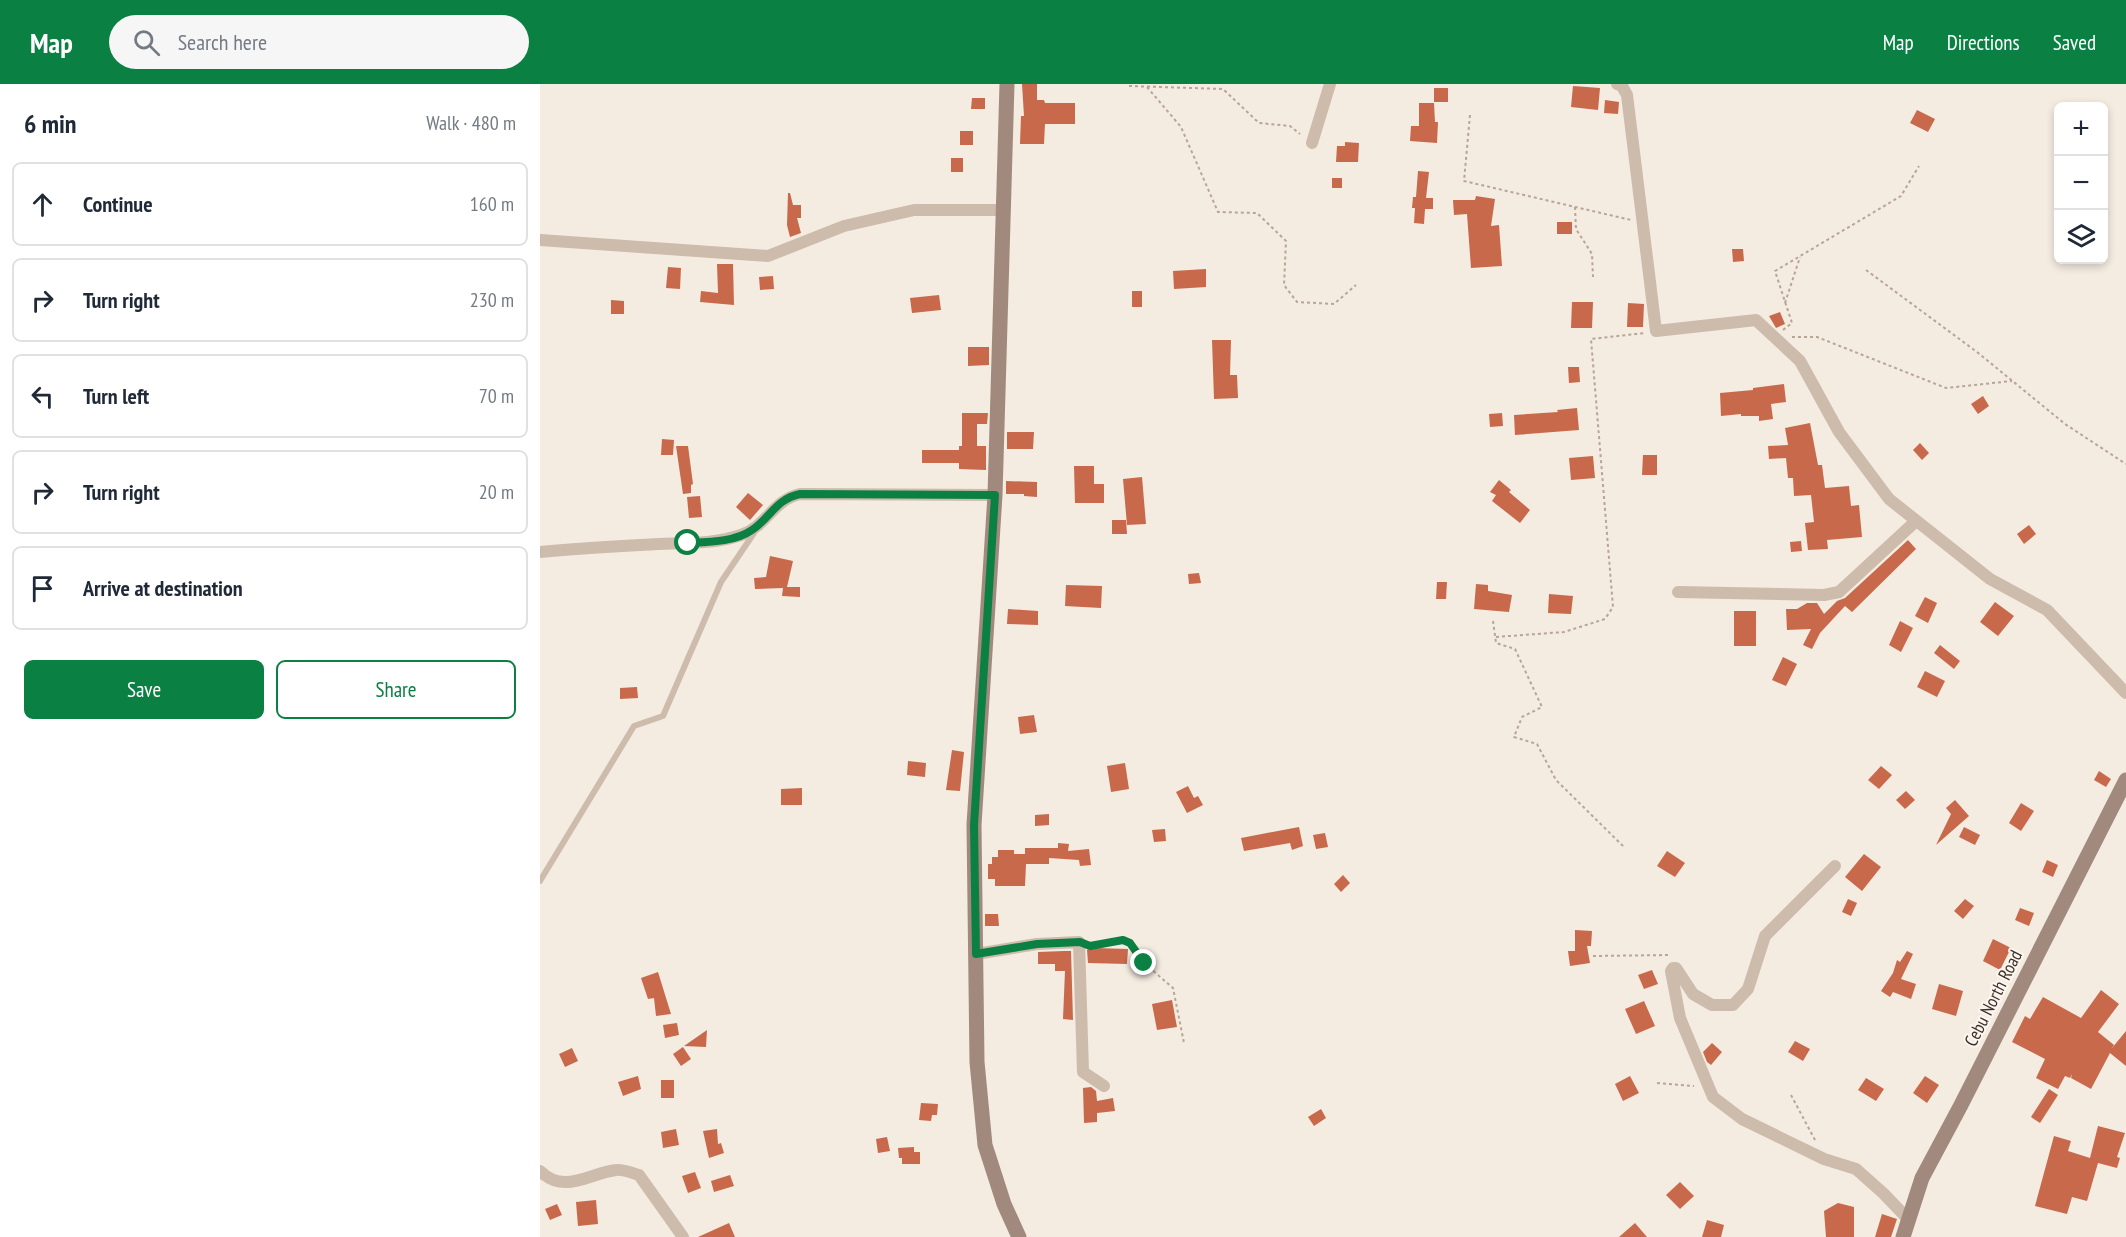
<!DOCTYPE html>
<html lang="en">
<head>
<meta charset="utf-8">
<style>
	body { margin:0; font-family:"PT Sans Narrow",sans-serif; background:#f6f6f7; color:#1f2937 }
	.controls { position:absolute; right:18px; top:18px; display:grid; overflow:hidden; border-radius:9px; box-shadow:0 3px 9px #0003 }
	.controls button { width:54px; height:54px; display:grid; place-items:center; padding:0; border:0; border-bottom:2px solid #e0e1e3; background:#fff; color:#1f2937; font:30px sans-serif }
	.stop { position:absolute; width:18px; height:18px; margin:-14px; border:4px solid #0b8043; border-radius:50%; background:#fff }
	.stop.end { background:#0b8043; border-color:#fff; box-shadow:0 2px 6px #0008 }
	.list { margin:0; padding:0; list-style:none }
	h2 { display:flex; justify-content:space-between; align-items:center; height:78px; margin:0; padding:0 24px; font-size:26px }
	h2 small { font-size:20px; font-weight:400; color:#747a83 }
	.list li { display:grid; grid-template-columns:39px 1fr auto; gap:18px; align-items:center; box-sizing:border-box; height:84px; margin:0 12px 12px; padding:0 12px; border:2px solid #e0e1e3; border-radius:9px }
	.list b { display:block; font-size:22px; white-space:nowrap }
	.list em { font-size:20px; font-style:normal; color:#747a83 }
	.actions { display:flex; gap:12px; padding:18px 24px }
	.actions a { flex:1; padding:14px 0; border:2px solid #0b8043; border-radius:9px; text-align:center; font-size:21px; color:#0b8043 }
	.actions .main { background:#0b8043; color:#fff }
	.icon { flex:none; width:33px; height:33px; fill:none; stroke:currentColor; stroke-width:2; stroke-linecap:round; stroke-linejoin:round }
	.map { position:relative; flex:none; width:1586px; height:1153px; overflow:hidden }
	header { display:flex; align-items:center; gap:36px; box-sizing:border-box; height:84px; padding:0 30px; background:#0b8043; color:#fff }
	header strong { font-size:28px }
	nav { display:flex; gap:33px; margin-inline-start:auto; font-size:21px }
	.search { width:420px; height:54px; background:#f6f6f7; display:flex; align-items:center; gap:15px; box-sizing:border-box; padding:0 21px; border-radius:33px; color:#747a83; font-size:22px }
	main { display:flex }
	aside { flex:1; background:#fff }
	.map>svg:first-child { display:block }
	.building { fill:#c8694b }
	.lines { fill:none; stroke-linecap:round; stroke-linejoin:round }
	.path { stroke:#b9a596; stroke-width:2; stroke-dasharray:3 3; stroke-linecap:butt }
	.lane { stroke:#cdbbac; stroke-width:6 }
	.street { stroke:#cdbbac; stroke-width:12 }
	.secondary { stroke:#a18a7d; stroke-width:15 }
	.route { stroke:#0b8043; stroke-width:8 }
	.labels { text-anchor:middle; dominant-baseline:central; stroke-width:4.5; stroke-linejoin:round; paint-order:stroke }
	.street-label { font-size:18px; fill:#3b302b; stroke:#fbf5ee }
</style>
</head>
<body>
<header>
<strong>Map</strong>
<div class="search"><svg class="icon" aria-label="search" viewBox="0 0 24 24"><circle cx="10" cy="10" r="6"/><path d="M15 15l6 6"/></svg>Search here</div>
<nav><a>Map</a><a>Directions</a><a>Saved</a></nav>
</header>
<main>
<aside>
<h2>6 min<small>Walk · 480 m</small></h2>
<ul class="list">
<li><svg class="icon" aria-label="ahead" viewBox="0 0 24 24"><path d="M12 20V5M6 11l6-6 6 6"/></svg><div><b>Continue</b></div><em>160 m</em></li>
<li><svg class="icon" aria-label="right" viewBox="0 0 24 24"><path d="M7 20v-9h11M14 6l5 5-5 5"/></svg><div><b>Turn right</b></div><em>230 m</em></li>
<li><svg class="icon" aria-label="left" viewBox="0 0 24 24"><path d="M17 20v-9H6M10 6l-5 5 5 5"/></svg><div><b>Turn left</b></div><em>70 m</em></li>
<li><svg class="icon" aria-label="right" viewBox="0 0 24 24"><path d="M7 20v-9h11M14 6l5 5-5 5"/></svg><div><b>Turn right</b></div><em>20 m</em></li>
<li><svg class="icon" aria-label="arrive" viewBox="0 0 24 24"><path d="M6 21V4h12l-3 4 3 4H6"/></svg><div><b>Arrive at destination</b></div></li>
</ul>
<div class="actions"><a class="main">Save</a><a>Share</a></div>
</aside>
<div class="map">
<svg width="1586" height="1153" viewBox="0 0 1586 1153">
	<rect width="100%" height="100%" fill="#f4ebe1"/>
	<g class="building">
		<polygon points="482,0 497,0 497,16 504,16 505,19 535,19 535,40 505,40 504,60 480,60 481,32 484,32"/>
		<polygon points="1033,2 1060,4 1058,26 1031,23"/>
		<rect x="894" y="4" width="14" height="14"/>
		<polygon points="432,14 445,14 445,25 431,25"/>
		<polygon points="1065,16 1079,18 1078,30 1064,29"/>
		<polygon points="879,19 894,19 895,38 898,38 897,59 870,57 871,42 879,42"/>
		<polygon points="1377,26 1395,35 1388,48 1370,39"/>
		<rect x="420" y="47" width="13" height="14"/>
		<polygon points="805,58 819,59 818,78 796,78 797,62 805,62"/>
		<rect x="411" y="74" width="12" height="14"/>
		<polygon points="878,87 889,88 886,114 893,114 893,125 885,125 884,140 874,139 875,124 872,124 873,113 876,113"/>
		<rect x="792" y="94" width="10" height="10"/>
		<polygon points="248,109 250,109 253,121 261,121 261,134 257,134 261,149 250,153 247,141"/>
		<polygon points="936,112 955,115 951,142 959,141 962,182 931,184 927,130 914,131 913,116 935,116"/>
		<rect x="1017" y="138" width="15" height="12"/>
		<polygon points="1192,165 1203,165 1204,177 1193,178"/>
		<polygon points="177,180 193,180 194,221 160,218 161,207 178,209"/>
		<polygon points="128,183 141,184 140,205 126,204"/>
		<polygon points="666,185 666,203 634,205 633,187"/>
		<polygon points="233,192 234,205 220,206 219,193"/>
		<rect x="592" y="207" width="10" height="16"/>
		<polygon points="399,211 401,226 372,229 370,214"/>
		<polygon points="71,216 84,217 84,230 71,230"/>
		<polygon points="1032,218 1053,218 1052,244 1031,244"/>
		<polygon points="1088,219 1104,220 1103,243 1087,243"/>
		<polygon points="1240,228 1245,240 1236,244 1229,232"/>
		<polygon points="672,256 691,256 690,291 697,291 698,314 674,315"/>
		<polygon points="428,263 449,263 449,281 428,282"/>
		<polygon points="1028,283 1039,283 1040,298 1029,299"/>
		<polygon points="1244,300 1246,318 1231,320 1233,335 1219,337 1219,332 1201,332 1201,330 1181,332 1180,309 1213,306 1213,304"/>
		<polygon points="1443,312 1449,322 1438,330 1431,320"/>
		<polygon points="1037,324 1039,346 975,351 974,331 1018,328 1017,326"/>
		<polygon points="422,329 448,329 447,340 437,340 437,362 446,362 446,386 419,385 419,379 382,379 382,366 419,366 419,362 422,362"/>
		<polygon points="962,329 963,342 950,343 949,330"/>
		<polygon points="1270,339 1278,381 1282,381 1285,404 1309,402 1311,422 1319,421 1322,453 1287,456 1288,465 1268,466 1265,439 1274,438 1271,411 1254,412 1253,394 1248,394 1246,374 1229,375 1228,362 1248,361 1245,344"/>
		<polygon points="467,348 494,348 493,365 467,365"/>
		<polygon points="122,355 134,356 133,371 121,371"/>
		<polygon points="1380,359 1389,369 1382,376 1373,366"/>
		<polygon points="136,362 148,362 153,400 151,401 151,409 143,410"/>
		<polygon points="1103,371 1117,371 1117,391 1102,391"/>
		<polygon points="1053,372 1055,394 1031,396 1029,374"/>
		<polygon points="534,382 554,382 554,400 564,400 564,419 535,419"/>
		<polygon points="602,393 606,440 587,441 583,395"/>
		<polygon points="959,396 971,406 969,408 990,426 980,439 952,417 956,411 950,408"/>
		<polygon points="466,397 497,398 497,413 484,412 484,410 466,410"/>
		<polygon points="208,409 223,421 210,436 196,423"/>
		<polygon points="160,412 162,433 149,434 147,413"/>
		<polygon points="572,436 586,436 587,450 572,450"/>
		<polygon points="1489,441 1496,450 1484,460 1477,450"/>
		<polygon points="1368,456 1376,465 1312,528 1305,522 1280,549 1272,565 1263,561 1271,545 1247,546 1246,525 1257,525 1267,519 1277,519 1284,530 1297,517 1305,514"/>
		<polygon points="1261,457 1262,467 1251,468 1250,458"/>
		<polygon points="230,472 253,477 247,503 260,503 260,513 242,512 243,504 215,505 214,494 226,493"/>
		<polygon points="659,489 661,499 649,500 648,490"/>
		<polygon points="897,498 907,498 906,515 896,515"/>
		<polygon points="936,500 948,501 948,507 972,511 969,528 934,525"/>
		<polygon points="526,501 562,502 561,524 525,522"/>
		<polygon points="1009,510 1033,512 1031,530 1008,529"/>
		<polygon points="1385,513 1397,519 1388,539 1375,532"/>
		<polygon points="1455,518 1474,532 1458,552 1440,538"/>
		<polygon points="468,525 498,527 498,541 467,540"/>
		<rect x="1194" y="527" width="22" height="35"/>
		<polygon points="1360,537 1373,544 1361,568 1349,561"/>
		<polygon points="1400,561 1420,577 1414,585 1394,569"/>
		<polygon points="1243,573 1257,580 1246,602 1232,596"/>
		<polygon points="1385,587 1405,597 1397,613 1377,603"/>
		<polygon points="97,603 98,614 80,615 80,604"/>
		<polygon points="494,631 497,648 480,650 478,633"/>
		<polygon points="412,666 424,668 420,707 406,706"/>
		<polygon points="368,677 386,679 385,693 367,691"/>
		<polygon points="585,679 589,705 571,708 567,682"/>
		<polygon points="1341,682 1352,691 1339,705 1328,696"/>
		<polygon points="1559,687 1571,695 1566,703 1554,696"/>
		<polygon points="648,702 654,714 658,712 663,721 647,729 636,708"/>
		<polygon points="262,704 262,721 241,721 241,705"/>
		<polygon points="1366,707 1375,716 1365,725 1356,716"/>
		<polygon points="1415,716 1429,732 1396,761 1411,730 1406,724"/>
		<polygon points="1481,719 1494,727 1481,747 1469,739"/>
		<polygon points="509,730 509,741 495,742 495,731"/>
		<polygon points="759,743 763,762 752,766 750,759 704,767 701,754"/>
		<polygon points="1424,743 1440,751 1435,761 1419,753"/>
		<polygon points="625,745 626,757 614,758 612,746"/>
		<polygon points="785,749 788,763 776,765 773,751"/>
		<polygon points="518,759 529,760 528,767 549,765 551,781 540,782 539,776 509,774 509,780 486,780 485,802 455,802 455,795 448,795 448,780 452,780 452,773 458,773 458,766 474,766 474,770 485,770 485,764 518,764"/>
		<polygon points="1127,767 1145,779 1135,793 1117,782"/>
		<polygon points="1324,770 1341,783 1322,807 1305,793"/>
		<polygon points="1507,776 1518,781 1513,793 1502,788"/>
		<polygon points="803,791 810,799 801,808 794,800"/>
		<polygon points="1308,815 1317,819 1311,832 1302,828"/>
		<polygon points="1425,815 1434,822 1423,835 1414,827"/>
		<polygon points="1480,824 1494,829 1489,842 1475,836"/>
		<polygon points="445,830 458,830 459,842 445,842"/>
		<polygon points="1035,846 1052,847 1051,862 1047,862 1050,879 1030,882 1028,867 1035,867"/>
		<polygon points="1453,855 1471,864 1460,886 1443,877"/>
		<polygon points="555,864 588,865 587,880 548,879 547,866"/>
		<polygon points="524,867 531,867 533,936 523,935 525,887 515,887 515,880 498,880 498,868"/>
		<polygon points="1367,867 1373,870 1361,895 1376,900 1371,915 1353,908 1350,913 1341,907 1353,889 1357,876 1360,878"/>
		<polygon points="1112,886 1118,900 1104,905 1098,891"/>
		<polygon points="118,888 131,930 116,932 114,914 108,915 101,894"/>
		<polygon points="1399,900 1423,907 1416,932 1392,925"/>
		<polygon points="1561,906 1579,920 1558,948 1574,961 1572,964 1586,947 1586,982 1570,969 1551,1005 1531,994 1532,990 1530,994 1525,992 1518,1005 1496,994 1505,975 1472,958 1485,932 1490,935 1503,913 1541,934"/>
		<polygon points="632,916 637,943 617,946 612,920"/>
		<polygon points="1104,917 1115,942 1096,950 1085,925"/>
		<polygon points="137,939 139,951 125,954 123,941"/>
		<polygon points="167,946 166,963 144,962"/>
		<polygon points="1255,957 1270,965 1263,977 1248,968"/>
		<polygon points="1172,959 1182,968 1171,981 1167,978 1163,968"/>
		<polygon points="143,963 151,975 141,982 133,970"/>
		<polygon points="32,964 38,977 25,983 19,970"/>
		<polygon points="98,992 101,1005 83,1012 78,998"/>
		<polygon points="1090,992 1099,1009 1083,1017 1075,1000"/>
		<polygon points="1385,992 1399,1001 1387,1019 1373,1009"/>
		<polygon points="1326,994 1344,1005 1336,1017 1318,1006"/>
		<rect x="121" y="996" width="13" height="18"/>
		<polygon points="551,1003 556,1007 557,1017 573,1014 575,1027 557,1029 557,1038 544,1039 543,1004"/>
		<polygon points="1509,1005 1518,1011 1500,1039 1491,1033"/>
		<polygon points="381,1019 398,1020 397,1031 392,1031 391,1037 379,1036"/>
		<polygon points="781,1025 786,1034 774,1042 768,1033"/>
		<polygon points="1558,1042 1585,1049 1577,1073 1580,1074 1577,1084 1558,1079 1547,1117 1532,1113 1527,1130 1495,1122 1514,1052 1531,1057 1528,1067 1550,1074"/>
		<polygon points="136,1045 139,1061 123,1064 121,1048"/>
		<polygon points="177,1045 178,1060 181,1059 184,1069 169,1074 163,1047"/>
		<polygon points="347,1053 350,1067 338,1069 336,1055"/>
		<polygon points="374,1063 374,1068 380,1068 380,1080 362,1080 362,1074 359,1074 358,1064"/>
		<polygon points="155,1088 161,1104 148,1109 142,1092"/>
		<polygon points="190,1091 194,1102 174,1108 171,1097"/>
		<polygon points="1140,1098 1154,1112 1140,1125 1126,1111"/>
		<polygon points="56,1116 58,1140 38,1142 36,1118"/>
		<polygon points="1298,1119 1314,1123 1314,1153 1286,1153 1284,1127"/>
		<polygon points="17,1120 22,1131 10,1136 5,1125"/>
		<polygon points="1342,1130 1357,1135 1351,1153 1335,1153"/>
		<polygon points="1167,1136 1184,1141 1181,1153 1162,1153"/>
		<polygon points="189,1139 195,1153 158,1153"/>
		<polygon points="1095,1139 1107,1153 1079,1153"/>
	</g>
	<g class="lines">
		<g class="path">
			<polyline points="589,2 683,5 719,39 750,42 760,50"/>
			<polyline points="607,3 641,43 678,128 717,129 746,157 744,201 757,218 794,220 816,201"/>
			<polyline points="930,31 924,97 1091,136"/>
			<polyline points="1035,123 1036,145 1052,170 1053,193"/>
			<polyline points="1326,186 1437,268 1525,340 1586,380"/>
			<polyline points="1245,219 1260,173"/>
			<polyline points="1243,246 1252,239 1235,187 1361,112 1379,82"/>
			<polyline points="1252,253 1277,253 1406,304 1472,297"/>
			<polyline points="953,537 956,559 975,565 1002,623 982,633 974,653 997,660 1016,696 1084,763"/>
			<polyline points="956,553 1024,548 1065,535 1073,523 1051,255 1105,249"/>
			<polyline points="550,862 583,856 590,859 604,879 633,904 644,959"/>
			<polyline points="1053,872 1130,871"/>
			<polyline points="1117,999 1154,1002"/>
			<polyline points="1251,1011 1275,1056"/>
		</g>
		<polyline class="lane" points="0,797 94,642 123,632 181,498 214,449"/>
		<g class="street">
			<polyline points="1077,0 1082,2 1087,11 1116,247 1216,236 1260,277 1299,348 1349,415 1450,495 1507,526 1586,609"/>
			<polyline points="772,59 790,0"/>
			<polyline points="0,156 228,172 304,142 374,126 464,126"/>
			<path d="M0,468C40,464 79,462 119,460C146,459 175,460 201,451C226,443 233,416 260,410L455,411"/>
			<polyline points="1138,508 1284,511 1299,508 1376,437"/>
			<polyline points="1295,782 1225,852 1208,905 1193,921 1172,921 1153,910 1136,884 1133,884 1131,887 1140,934 1173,1013 1202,1035 1284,1075 1316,1085 1343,1109 1369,1136"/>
			<polyline points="436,870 497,860 539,858 543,988 564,1002"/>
			<path d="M0,1087C24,1111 50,1089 76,1086C83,1085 92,1089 99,1091L143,1153"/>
		</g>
		<g class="secondary">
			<polyline points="467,0 455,411 434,741 437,978 445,1061 464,1120 479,1153"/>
			<polyline points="1363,1153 1382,1094 1421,1021 1586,696"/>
		</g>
	</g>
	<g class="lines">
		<path class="route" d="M148,459C168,458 195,458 212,446C230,434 236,415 260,410L455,411L434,741L436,870L497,860L540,858L550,862L583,856L590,859L604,879"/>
	</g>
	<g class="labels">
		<g class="street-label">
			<text transform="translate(1453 914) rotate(-63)">Cebu North Road</text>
		</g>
	</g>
</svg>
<div class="controls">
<button>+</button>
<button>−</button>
<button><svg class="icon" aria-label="layers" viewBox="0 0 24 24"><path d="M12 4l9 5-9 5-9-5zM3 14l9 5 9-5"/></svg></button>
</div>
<div class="stop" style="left:148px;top:459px"></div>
<div class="stop end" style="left:604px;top:879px"></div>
</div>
</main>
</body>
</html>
